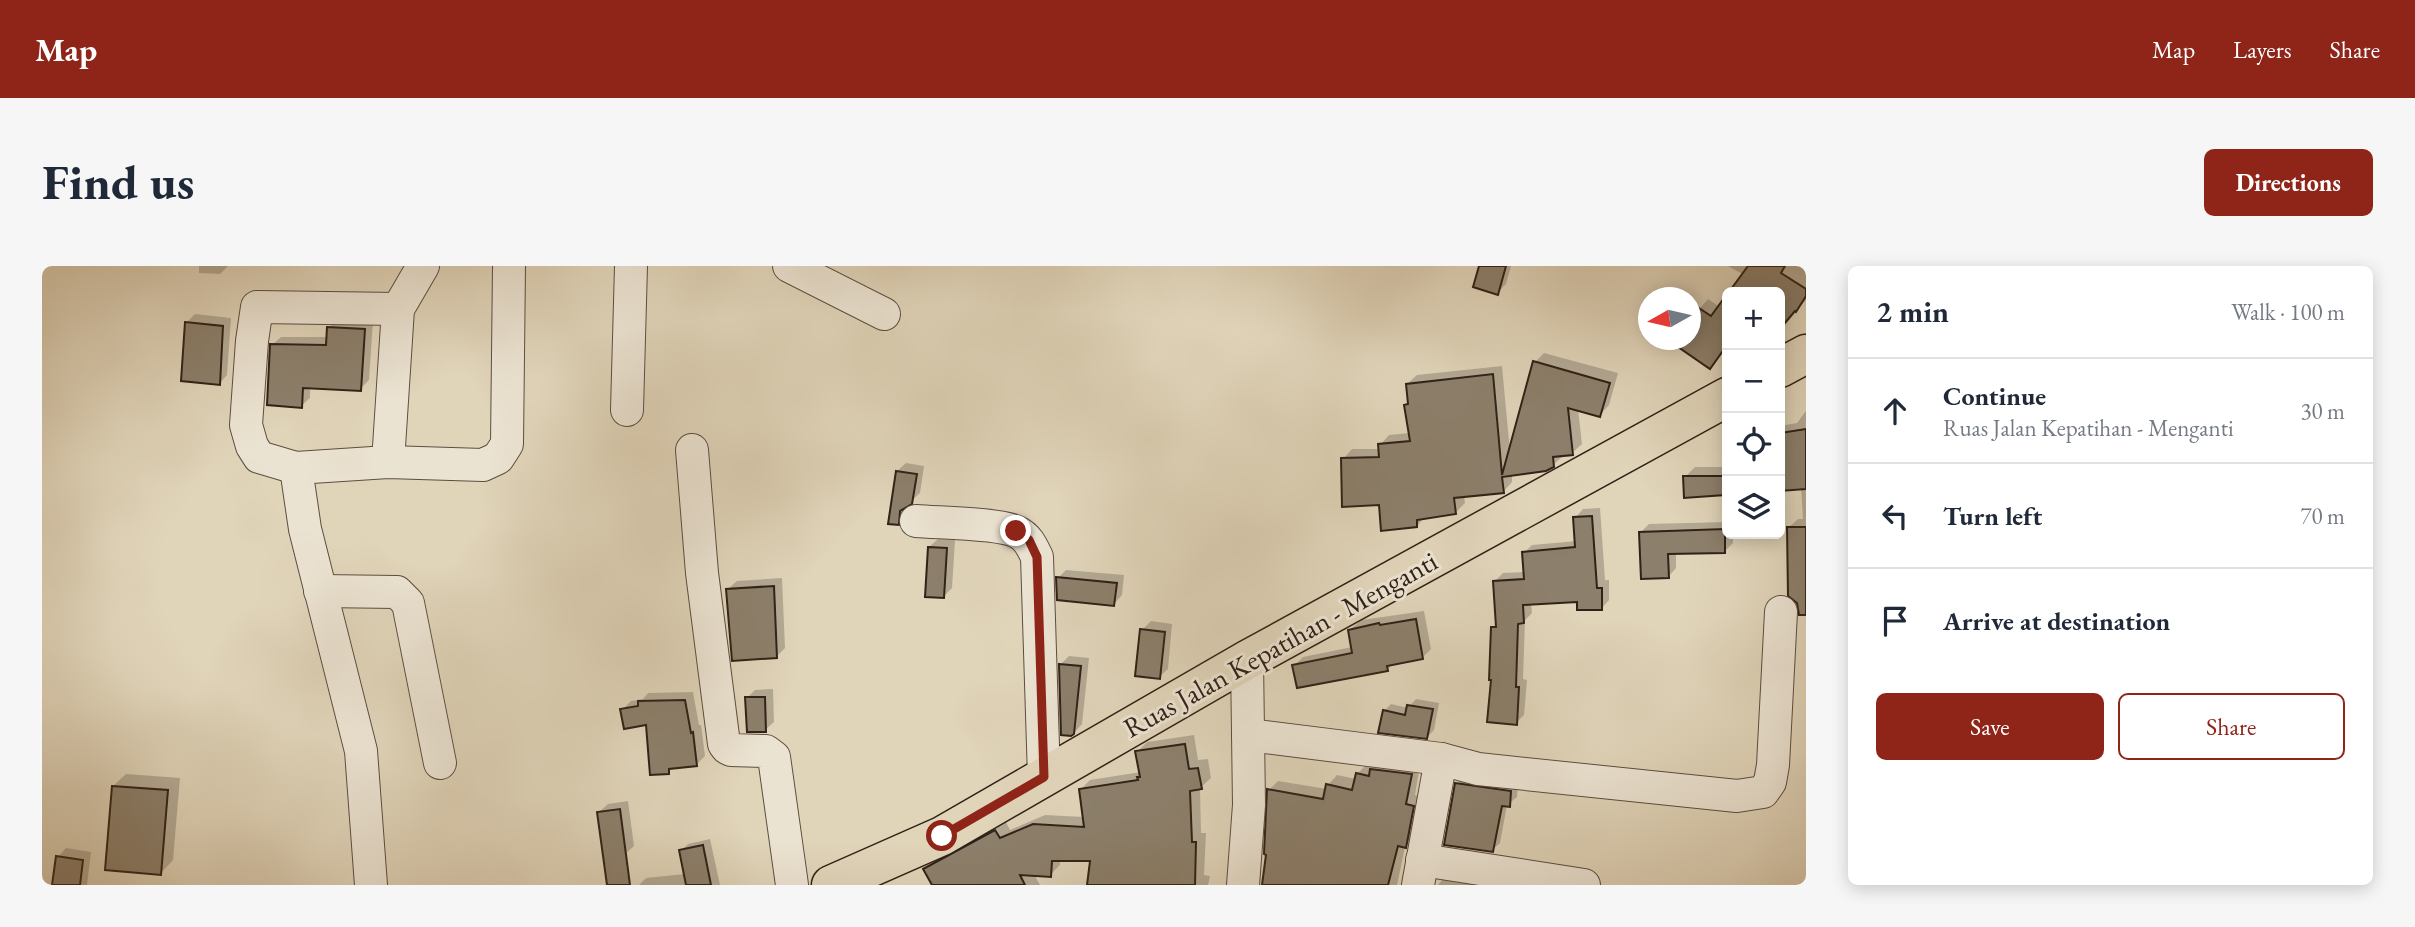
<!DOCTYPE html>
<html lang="en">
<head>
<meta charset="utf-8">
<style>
	body { margin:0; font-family:"EB Garamond",serif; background:#f6f6f7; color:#1f2937 }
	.controls { position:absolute; right:21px; top:21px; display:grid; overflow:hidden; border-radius:10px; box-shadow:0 4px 18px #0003 }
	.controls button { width:63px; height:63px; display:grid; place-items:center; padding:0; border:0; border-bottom:2px solid #e0e1e3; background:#fff; color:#1f2937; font:35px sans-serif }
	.compass { position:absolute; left:1596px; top:21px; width:63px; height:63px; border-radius:50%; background:#fff; box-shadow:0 4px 18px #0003; rotate:262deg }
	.stop { position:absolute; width:21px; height:21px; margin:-16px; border:5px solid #8f2418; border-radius:50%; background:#fff }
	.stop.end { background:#8f2418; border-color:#fff; box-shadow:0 2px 7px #0008 }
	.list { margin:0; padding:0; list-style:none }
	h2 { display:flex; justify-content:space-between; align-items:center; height:91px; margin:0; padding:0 28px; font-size:30px }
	h2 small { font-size:23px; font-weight:400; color:#747a83 }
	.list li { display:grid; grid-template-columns:46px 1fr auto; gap:21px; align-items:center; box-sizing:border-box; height:105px; padding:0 28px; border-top:2px solid #e0e1e3 }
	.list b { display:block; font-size:26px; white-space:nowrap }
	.list p { margin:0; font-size:23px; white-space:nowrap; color:#747a83 }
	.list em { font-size:23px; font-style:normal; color:#747a83 }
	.actions { display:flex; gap:14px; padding:21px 28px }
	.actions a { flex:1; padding:16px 0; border:2px solid #8f2418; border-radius:10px; text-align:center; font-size:24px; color:#8f2418 }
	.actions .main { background:#8f2418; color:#fff }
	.icon { flex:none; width:38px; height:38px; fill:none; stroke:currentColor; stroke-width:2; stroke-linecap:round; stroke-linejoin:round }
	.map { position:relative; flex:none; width:1764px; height:619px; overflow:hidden; border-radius:10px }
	header { display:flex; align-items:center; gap:42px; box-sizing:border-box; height:98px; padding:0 35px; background:#8f2418; color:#fff }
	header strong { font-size:33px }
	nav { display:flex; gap:38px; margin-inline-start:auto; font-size:24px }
	.intro { display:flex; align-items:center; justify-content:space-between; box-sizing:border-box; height:168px; padding:0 42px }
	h1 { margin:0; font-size:49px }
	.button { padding:18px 32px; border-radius:10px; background:#8f2418; color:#fff; font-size:24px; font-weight:700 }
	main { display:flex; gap:42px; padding:0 42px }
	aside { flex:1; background:#fff; border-radius:10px; box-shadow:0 4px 18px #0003 }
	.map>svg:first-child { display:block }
	.shadow { fill:#0003 }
	.building { fill:#8c7f6b; stroke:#302217; stroke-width:2 }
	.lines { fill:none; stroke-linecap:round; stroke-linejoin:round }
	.minor-casing { stroke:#5c4e40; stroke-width:34 }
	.major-casing { stroke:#302217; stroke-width:41 }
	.minor { stroke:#ebe3d2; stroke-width:32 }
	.major { stroke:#e0d4b9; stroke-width:38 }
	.route { stroke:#8f2418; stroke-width:9 }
	.labels { text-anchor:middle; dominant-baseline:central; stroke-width:6; stroke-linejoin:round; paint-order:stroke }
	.street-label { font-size:28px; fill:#302217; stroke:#ebe3d2 }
</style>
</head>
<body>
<header>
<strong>Map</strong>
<nav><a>Map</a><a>Layers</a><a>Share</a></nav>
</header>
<div class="intro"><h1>Find us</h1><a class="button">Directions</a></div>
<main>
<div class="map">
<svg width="1764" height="619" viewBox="0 0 1764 619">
	<rect width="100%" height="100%" fill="#e0d4b9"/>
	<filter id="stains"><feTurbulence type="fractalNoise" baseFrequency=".00286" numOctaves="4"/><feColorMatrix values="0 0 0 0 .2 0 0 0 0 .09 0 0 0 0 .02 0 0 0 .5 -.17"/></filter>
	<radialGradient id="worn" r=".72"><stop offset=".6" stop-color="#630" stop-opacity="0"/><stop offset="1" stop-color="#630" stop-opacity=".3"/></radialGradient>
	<g class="shadow">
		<polygon points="157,0 186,0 178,8 157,7"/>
		<polygon points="1439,0 1469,0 1464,18 1455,27"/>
		<polygon points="1686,0 1764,0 1764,34 1738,62 1738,26 1689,26 1702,9"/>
		<polygon points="1685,31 1685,80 1668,101 1633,76 1634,74 1648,74 1648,54 1666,33 1678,41"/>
		<polygon points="153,48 189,52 185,109 177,118 144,57"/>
		<polygon points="295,53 331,55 327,114 318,123 268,121 268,132 259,140 230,79 239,71 286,71 287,62"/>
		<polygon points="1502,87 1576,107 1567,139 1558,149 1536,143 1540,178 1530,187 1521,190 1511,199 1470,208 1470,216 1461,226 1422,230 1423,237 1413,247 1383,251 1375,260 1339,237 1301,193 1310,183 1338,183 1338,179 1347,169 1368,167 1364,140 1367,137 1365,118 1375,109 1460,100 1468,186 1493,96"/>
		<polygon points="1764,145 1764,315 1746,262 1756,253 1761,253 1759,221 1738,223 1738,160 1755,157"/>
		<polygon points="864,197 882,200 878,227 866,238 865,249 856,258 855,205"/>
		<polygon points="1653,201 1685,201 1685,227 1643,230 1643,211"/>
		<polygon points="1558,242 1563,314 1567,314 1567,334 1559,343 1537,334 1489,337 1490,347 1483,354 1481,413 1485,414 1482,449 1474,457 1451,413 1450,362 1456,357 1453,315 1461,307 1483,306 1482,287 1490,279 1535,275 1533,252 1541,243"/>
		<polygon points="1685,256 1685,268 1691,268 1691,277 1682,286 1634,286 1634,302 1626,311 1599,266 1607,258"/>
		<polygon points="896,273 913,274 910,322 902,330 887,281"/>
		<polygon points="1024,304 1082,309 1080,329 1072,338 1016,312"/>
		<polygon points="740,312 743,382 735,390 686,323 695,315"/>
		<polygon points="1382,345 1389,383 1380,392 1352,397 1345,404 1252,400 1261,391 1310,381 1307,364 1320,354"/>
		<polygon points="1109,355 1130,358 1126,403 1117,411 1100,364"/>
		<polygon points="1027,390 1047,392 1040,458 1032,467 1019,398"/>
		<polygon points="731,423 732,456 723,464 705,432 713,424"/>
		<polygon points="651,426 657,459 659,459 663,490 654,499 631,501 626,506 605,457 580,444 589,435 601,433 606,427"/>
		<polygon points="1374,433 1397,437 1392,464 1385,471 1342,445 1349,438 1366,442"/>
		<polygon points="1152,469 1156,494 1166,493 1169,512 1158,522 1159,567 1164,567 1162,609 1168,610 1166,619 1069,619 1050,593 1018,593 1018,599 1008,609 992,608 998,619 892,619 883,604 893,594 964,556 968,564 1003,549 1042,551 1038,524 1048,514 1099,506 1095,486 1105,476"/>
		<polygon points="1325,498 1378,499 1373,529 1380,531 1373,570 1363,581 1355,619 1221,619 1227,524 1236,515 1285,523 1286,519 1295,509 1314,513 1315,508"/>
		<polygon points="84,508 138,512 131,594 119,607 71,520"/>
		<polygon points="1423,510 1476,518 1475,531 1465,539 1458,577 1450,584 1415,518"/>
		<polygon points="586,535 592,580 583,588 557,546 566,538"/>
		<polygon points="668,573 678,619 597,619 604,612 643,608 639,585 646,578"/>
		<polygon points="24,582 49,586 45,619 12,619 16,591"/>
		<polygon points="1406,607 1451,619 1396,619"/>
	</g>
	<g class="building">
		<polygon points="1437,0 1464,0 1456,29 1431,21"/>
		<polygon points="1706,0 1743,0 1739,7 1764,23 1764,30 1754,46 1753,45 1738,63 1738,26 1687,26"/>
		<polygon points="1685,28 1685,79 1668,103 1626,74 1648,74 1648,36 1669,50"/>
		<polygon points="143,56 181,60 178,119 139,115"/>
		<polygon points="285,61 323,63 319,125 261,122 260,142 225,139 228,78 284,79"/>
		<polygon points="1491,95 1568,117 1558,151 1526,142 1531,189 1511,191 1512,201 1504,205 1460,211 1462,227 1412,232 1414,248 1375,254 1375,261 1339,265 1337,239 1300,241 1299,192 1337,191 1336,178 1368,175 1362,139 1366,138 1364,118 1451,108 1460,209"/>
		<polygon points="1764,163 1764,223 1738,225 1738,167"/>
		<polygon points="854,205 875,208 870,238 858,245 857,259 846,258"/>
		<polygon points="1641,210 1683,210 1683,229 1642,232"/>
		<polygon points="1550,250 1555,322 1560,322 1560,344 1535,344 1535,336 1481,339 1482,357 1476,358 1474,421 1477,421 1475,459 1445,456 1449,414 1447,414 1449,361 1454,361 1451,315 1482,313 1480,286 1533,281 1531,251"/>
		<polygon points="1745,261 1764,261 1764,349 1757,349 1755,337 1746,330"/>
		<polygon points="1683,263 1683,287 1626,288 1627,312 1599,313 1597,266"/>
		<polygon points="886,281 905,282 902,332 883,331"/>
		<polygon points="1014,311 1075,317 1072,340 1015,334"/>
		<polygon points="732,320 735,392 690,395 684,323"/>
		<polygon points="1374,353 1381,393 1345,400 1346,405 1255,422 1250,399 1310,387 1306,364 1337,357 1338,359"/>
		<polygon points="1098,363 1123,366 1118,413 1093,410"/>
		<polygon points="1017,398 1039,400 1032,468 1029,470 1019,469"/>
		<polygon points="703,431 723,431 724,466 705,466"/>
		<polygon points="643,434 649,467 651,466 655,500 627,503 627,508 608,509 604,459 582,463 578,443 596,440 596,435"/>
		<polygon points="1365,439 1391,443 1385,473 1336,467 1341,444 1363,449"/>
		<polygon points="1143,478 1147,503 1156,502 1160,523 1148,525 1150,576 1154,576 1153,619 1045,619 1048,595 1010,595 1009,611 978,609 983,619 890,619 881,603 953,564 958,572 991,558 1042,561 1037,523 1096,514 1095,511 1098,511 1093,485"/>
		<polygon points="1328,503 1370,508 1364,538 1372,540 1364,582 1356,580 1346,619 1220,619 1224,589 1222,588 1225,523 1281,533 1284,518 1310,524 1314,507 1327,510"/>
		<polygon points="1413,517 1469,525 1468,541 1460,540 1451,586 1402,579"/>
		<polygon points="70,520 126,524 119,609 63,604"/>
		<polygon points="578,543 588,619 565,619 555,546"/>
		<polygon points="661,579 669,619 644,619 637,584"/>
		<polygon points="14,590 41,594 38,619 10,619"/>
	</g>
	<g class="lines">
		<defs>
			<g id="minor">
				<polyline points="747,0 842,48"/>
				<polyline points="356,43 215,41 210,75 204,159 210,180 217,191 254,202 346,196 441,199 456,192 465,178 467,0"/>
				<polyline points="585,144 589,0"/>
				<polyline points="650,184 660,307 682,478 685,482 689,484 724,485 732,491 750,619"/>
				<polyline points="346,196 356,43 381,0"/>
				<polyline points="254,202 263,263 319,485 329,619"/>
				<path d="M874,255C897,257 958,257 975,266C986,271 990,281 995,291L1002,511"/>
				<polyline points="278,325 355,326 366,337 398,497"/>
				<polyline points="1206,469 1399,493 1436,503 1695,530 1721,526 1728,516 1731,499 1739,346"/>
				<polyline points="1380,594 1542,619"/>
				<polyline points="1201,619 1207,539 1205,394"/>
				<polyline points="1376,619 1399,493"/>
			</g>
			<g id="major">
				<polyline points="1738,102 1764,88"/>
				<polyline points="789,619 900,570 1205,394 1685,131"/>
			</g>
		</defs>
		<use href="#minor" class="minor-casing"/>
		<use href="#major" class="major-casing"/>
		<use href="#minor" class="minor"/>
		<use href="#major" class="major"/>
	</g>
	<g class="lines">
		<polyline class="route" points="900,570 1002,511 995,291 987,274 974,265"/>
	</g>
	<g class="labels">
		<g class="street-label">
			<text transform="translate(1238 378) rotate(-29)">Ruas Jalan Kepatihan - Menganti</text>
		</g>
	</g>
	<rect width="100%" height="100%" filter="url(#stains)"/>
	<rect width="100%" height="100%" fill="url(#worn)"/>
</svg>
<div class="controls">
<button>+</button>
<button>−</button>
<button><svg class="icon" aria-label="locate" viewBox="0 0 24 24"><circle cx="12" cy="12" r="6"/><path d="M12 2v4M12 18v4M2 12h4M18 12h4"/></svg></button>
<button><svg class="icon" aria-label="layers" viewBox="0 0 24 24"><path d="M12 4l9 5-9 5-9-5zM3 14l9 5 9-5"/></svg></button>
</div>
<svg class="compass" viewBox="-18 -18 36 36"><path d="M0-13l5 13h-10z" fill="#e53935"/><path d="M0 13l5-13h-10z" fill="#747a83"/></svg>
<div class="stop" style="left:900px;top:570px"></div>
<div class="stop end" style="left:974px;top:265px"></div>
</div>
<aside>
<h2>2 min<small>Walk · 100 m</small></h2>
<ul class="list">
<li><svg class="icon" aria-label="ahead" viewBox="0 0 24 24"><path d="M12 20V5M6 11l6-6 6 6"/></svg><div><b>Continue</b><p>Ruas Jalan Kepatihan - Menganti</p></div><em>30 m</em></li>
<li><svg class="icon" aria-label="left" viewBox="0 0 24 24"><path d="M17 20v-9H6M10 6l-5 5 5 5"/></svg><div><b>Turn left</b></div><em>70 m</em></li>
<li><svg class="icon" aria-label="arrive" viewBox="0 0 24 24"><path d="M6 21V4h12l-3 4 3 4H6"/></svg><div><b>Arrive at destination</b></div></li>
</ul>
<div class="actions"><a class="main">Save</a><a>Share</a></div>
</aside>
</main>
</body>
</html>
